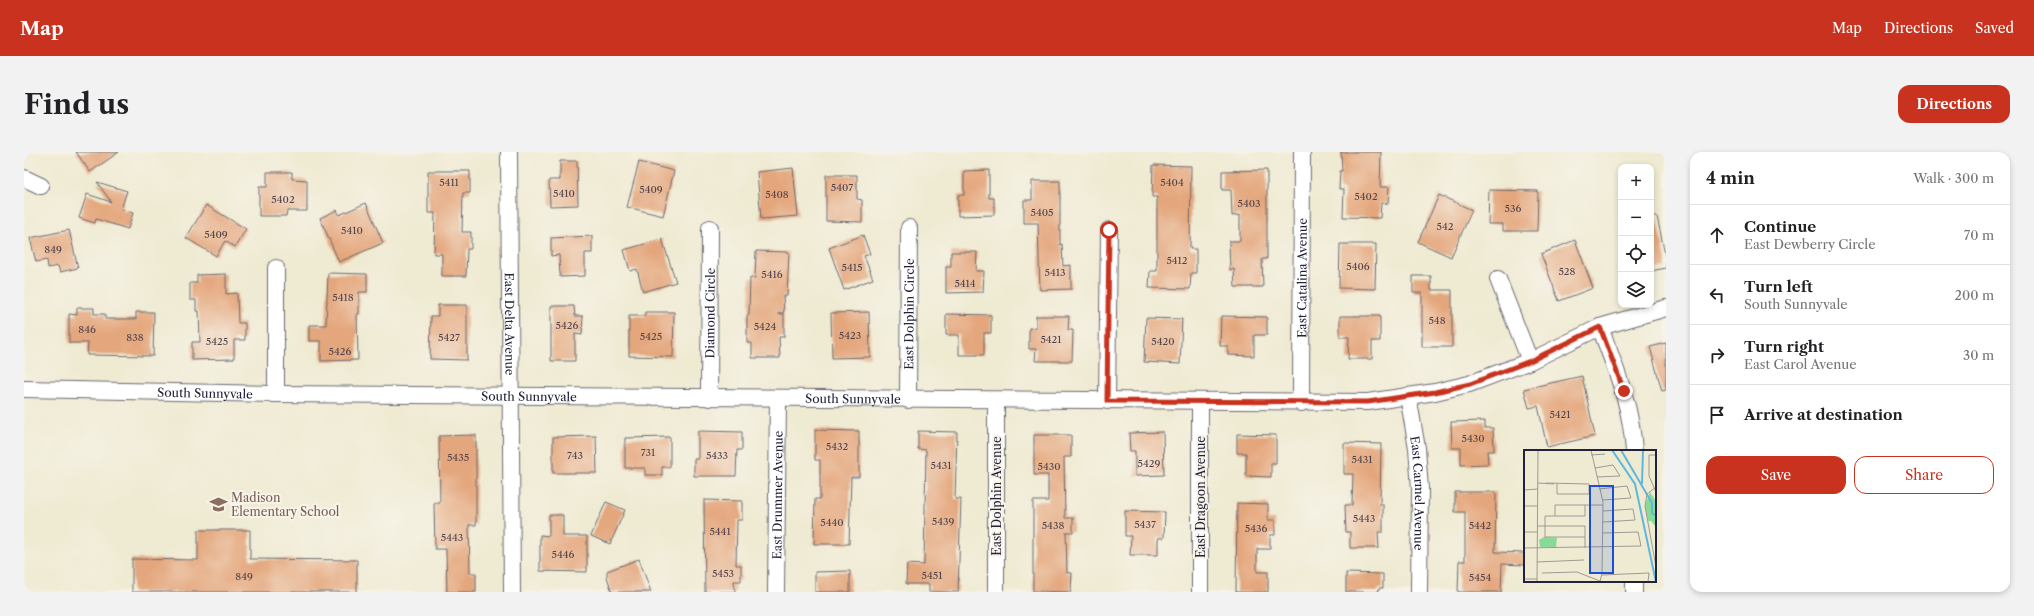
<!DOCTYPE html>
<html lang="en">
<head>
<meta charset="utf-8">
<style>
	body { margin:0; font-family:"Libre Caslon Text",serif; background:#f2f2f2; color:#202124 }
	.controls { position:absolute; right:12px; top:12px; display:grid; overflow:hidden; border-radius:8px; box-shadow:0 2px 6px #0003 }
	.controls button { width:36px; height:36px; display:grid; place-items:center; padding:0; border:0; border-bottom:1px solid #e0e0e0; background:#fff; color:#202124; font:20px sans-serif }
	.stop { position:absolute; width:12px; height:12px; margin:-9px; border:3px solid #c8321e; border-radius:50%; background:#fff }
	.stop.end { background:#c8321e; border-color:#fff; box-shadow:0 1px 4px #0008 }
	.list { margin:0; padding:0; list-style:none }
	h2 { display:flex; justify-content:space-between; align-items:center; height:52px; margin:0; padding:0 16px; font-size:17px }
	h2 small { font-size:13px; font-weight:400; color:#757577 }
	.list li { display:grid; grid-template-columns:26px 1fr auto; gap:12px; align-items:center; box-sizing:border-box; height:60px; padding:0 16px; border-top:1px solid #e0e0e0 }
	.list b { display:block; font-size:15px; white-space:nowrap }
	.list p { margin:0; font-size:13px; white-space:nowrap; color:#757577 }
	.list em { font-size:13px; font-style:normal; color:#757577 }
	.actions { display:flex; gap:8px; padding:12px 16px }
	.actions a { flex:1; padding:9px 0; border:1px solid #c8321e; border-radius:12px; text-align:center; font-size:14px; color:#c8321e }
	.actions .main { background:#c8321e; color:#fff }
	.icon { flex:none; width:22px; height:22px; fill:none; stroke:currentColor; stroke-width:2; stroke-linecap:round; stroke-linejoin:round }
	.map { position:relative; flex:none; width:1642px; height:440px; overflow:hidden; border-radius:12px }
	header { display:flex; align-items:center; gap:24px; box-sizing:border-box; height:56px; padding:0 20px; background:#c8321e; color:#fff }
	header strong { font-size:19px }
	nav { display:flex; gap:22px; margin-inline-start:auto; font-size:14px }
	.intro { display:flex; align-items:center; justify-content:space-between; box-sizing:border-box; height:96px; padding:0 24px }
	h1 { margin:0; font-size:28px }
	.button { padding:10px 18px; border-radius:12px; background:#c8321e; color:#fff; font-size:14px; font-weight:700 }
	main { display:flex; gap:24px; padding:0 24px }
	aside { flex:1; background:#fff; border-radius:12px; box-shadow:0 2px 6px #0003 }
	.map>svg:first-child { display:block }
	.building { fill:#e4a67c }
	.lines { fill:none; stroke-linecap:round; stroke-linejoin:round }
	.minor-casing { stroke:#6a6870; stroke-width:18 }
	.minor { stroke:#fff; stroke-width:16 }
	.route { stroke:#c8321e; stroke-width:5 }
	.labels { text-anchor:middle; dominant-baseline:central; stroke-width:4; stroke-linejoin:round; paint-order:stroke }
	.number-label { font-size:10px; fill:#52434b }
	.street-label { font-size:12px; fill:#22223b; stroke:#f7f3e8 }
	.education-label { font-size:12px; fill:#785e54; stroke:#f7f3e8; text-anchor:start }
	.inset-river { fill:none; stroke:#5db8db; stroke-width:2 }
	.inset-road { fill:none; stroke:#9d9a96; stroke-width:1 }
	.view { fill:#1d4ed8; fill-opacity:0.15; stroke:#1d4ed8; stroke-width:2 }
	.inset-edge { fill:none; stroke:#22223b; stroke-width:2 }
</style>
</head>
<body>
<header>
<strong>Map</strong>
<nav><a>Map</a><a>Directions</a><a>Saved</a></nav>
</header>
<div class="intro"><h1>Find us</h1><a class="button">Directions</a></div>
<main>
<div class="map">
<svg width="1642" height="440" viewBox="0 0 1642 440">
	<rect width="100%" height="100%" fill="#f7f3e8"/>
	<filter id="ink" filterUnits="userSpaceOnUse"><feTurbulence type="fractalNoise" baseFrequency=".025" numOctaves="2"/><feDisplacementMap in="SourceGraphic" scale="8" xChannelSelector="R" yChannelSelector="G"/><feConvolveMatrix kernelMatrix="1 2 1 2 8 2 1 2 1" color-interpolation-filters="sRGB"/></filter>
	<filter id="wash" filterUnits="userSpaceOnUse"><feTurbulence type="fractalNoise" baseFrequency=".012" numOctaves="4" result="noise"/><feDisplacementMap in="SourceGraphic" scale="16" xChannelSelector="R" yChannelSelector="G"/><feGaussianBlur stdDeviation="0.9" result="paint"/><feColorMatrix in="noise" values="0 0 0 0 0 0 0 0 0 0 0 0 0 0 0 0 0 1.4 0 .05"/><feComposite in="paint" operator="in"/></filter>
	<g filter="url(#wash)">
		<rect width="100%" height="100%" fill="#efead2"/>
		<g id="blocks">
			<g class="building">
				<polygon points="52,0 95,0 66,20"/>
				<polygon points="1317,0 1357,0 1356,35 1365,35 1364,52 1357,51 1356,66 1319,65 1320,37 1315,37 1316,19 1318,19"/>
				<polygon points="536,9 553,9 554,53 526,54 525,28 536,28"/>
				<polygon points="615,10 650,19 639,64 603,55"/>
				<polygon points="1129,13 1167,14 1166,97 1172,97 1172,121 1167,121 1166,137 1125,136 1126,119 1133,119 1133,45 1128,45"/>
				<polygon points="769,16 774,64 737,67 733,20"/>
				<polygon points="965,18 965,46 970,46 970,63 934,64 934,43 940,43 940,19"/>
				<polygon points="1243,18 1243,107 1238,107 1239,135 1211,135 1210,117 1206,118 1205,89 1216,89 1216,63 1208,64 1207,38 1198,38 1198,19"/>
				<polygon points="404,19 446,19 446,41 439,41 438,80 447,80 447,97 443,97 442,124 418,124 418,102 410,102 411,61 404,61"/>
				<polygon points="243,20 268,20 268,27 283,28 283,59 263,59 262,64 235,64 235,35 243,35"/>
				<polygon points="802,23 833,23 833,47 838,48 838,70 802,69"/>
				<polygon points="1008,29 1036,29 1036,93 1038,92 1039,114 1047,113 1047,137 1016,138 1014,71 1000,71 1000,48 1008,48"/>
				<polygon points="73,30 103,39 97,57 109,61 104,77 72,67 71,71 55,66 63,42 87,50"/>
				<polygon points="1465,38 1514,39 1513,79 1479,79 1479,72 1464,72"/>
				<polygon points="1415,43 1448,58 1427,105 1394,90"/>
				<polygon points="342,51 359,91 315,110 296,66 313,58 315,63"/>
				<polygon points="182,53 222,77 211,95 201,89 192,104 162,86"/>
				<polygon points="1627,64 1633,64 1642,108 1642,116 1627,119"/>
				<polygon points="45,78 54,116 36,120 34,114 24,116 23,108 12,110 6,86"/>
				<polygon points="839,83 846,102 840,104 849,127 820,138 805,96"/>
				<polygon points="568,84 568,101 561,101 561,124 536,125 535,103 527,104 527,86"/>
				<polygon points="638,87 652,130 619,140 613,117 606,119 600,98"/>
				<polygon points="1551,88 1569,136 1535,149 1517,102"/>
				<polygon points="1316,92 1352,92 1351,137 1315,136"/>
				<polygon points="732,99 765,100 763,144 759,144 760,160 754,162 760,162 760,185 755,185 756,206 728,206 728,191 723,191 723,163 725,163 726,126 731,126"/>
				<polygon points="927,100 953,100 952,119 960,119 959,140 922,141 922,115 927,115"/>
				<polygon points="304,121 343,122 343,140 335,140 335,162 333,162 334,208 297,209 297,189 285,189 285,173 302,173"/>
				<polygon points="202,122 202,142 213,141 214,171 221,171 221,188 210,188 210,207 168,208 168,190 176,190 175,159 172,159 172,148 166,148 166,131 173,131 173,123"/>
				<polygon points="1389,124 1407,124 1407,138 1428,138 1428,195 1398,195 1398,141 1389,141"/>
				<polygon points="414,153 443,153 443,208 406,207 407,164 414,164"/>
				<polygon points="527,154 550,154 551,164 559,164 558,183 551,182 551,209 527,209"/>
				<polygon points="53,156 70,156 70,162 81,162 81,167 112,167 112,160 130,160 129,204 63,203 64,191 45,191 45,162 53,163"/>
				<polygon points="621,160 650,160 649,205 605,204 605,164 621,164"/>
				<polygon points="845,160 846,205 808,206 807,161"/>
				<polygon points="922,162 967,163 967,181 960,181 960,203 935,203 935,183 922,183"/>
				<polygon points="1012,164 1045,164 1044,178 1049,178 1048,209 1011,209 1012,197 1005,197 1005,176 1012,176"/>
				<polygon points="1197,164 1243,165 1243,183 1230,183 1230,204 1204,203 1204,194 1196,194"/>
				<polygon points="1316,164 1356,164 1356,189 1348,189 1348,207 1324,207 1325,185 1316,185"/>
				<polygon points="1122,166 1158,167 1156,212 1120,210"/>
				<polygon points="1642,191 1642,238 1638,239 1626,195"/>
				<polygon points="1558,224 1571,284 1523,295 1514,254 1505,256 1500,237"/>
				<polygon points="1461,269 1461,276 1469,276 1470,299 1463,299 1464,312 1437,313 1437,296 1428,296 1427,270"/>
				<polygon points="791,278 835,279 835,325 827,325 825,392 790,392 791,347 796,347 796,308 791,308"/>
				<polygon points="674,279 718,280 718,298 713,298 712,324 670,324 670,307 674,307"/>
				<polygon points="894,279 933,280 931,347 937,347 934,440 905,440 905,432 882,432 883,412 900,413 902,298 894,297"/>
				<polygon points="1139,280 1140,323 1111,324 1111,299 1106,299 1105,281"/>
				<polygon points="1213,282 1252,283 1252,311 1247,311 1247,325 1222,324 1222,301 1213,301"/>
				<polygon points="452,283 452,373 445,373 446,421 452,421 452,440 423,440 422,397 411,397 410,351 416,351 415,284"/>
				<polygon points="1010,283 1047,283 1047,305 1040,305 1041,366 1049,366 1049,380 1042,380 1043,421 1048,421 1047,440 1009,439 1009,349 1024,349 1024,323 1010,323"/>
				<polygon points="572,284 573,321 529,321 529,285"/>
				<polygon points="646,285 646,315 638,315 638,323 621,323 621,316 601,316 601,286"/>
				<polygon points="1320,291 1357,292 1356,352 1359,352 1359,380 1354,380 1355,396 1326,396 1326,380 1322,380 1321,353 1328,353 1329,322 1320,322"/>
				<polygon points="1431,340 1472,340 1471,400 1501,401 1501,413 1478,412 1477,440 1434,440 1435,409 1441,409 1441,360 1431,360"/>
				<polygon points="680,348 718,349 718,368 713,368 712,413 717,413 717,429 710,429 711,440 681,440"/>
				<polygon points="582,350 601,358 586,392 567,384"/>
				<polygon points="1213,351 1244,352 1244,368 1251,368 1251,383 1246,383 1246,397 1233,397 1233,420 1244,420 1244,440 1212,440"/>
				<polygon points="1101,359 1141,360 1140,386 1134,386 1134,403 1106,403 1107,384 1101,384"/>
				<polygon points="525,363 539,363 539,384 563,384 563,420 516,419 516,383 525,384"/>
				<polygon points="174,378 226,378 226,407 333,408 333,440 108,440 108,407 174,408"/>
				<polygon points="615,407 627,440 588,440 583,425 583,419"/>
				<polygon points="826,419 826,440 791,440 791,420"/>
				<polygon points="1322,421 1359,422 1359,436 1355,436 1354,440 1322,440"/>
			</g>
		</g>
	</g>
	<g filter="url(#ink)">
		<use href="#blocks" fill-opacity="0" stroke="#6a6870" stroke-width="1"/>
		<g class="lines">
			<defs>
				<g id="minor">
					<path id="s1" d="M485,0L488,440"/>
					<polyline points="0,26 17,34"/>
					<polyline points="1474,127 1506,209"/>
					<path d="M1576,175C1592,218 1607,252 1610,299"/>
					<path id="s2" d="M0,237L252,242L1344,250L1411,240L1445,232L1506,209L1576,175L1642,156"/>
					<polyline points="252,242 252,116"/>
					<path id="s3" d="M1384,244L1393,296L1396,337L1395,440"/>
					<path id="s4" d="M685,246L686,76"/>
					<path id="s5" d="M884,248L885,76"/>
					<polyline points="1083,249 1085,78"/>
					<polyline points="1176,250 1176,440"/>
					<path id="s6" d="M1277,251L1278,0"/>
					<path id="s7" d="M752,440L754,246"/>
					<polyline points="972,440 972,248"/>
					<polyline points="1610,440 1610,429"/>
				</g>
			</defs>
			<use href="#minor" class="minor-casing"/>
			<use href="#minor" class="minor"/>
		</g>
	</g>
	<g class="lines" filter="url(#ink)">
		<polyline class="route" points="1085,78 1083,249 1344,250 1411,240 1446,232 1506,209 1576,175 1600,239"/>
	</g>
	<defs>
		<symbol id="school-bare" viewBox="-9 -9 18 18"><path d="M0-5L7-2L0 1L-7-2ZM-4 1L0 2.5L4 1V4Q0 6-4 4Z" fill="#8d6e63" stroke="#f7f3e8" stroke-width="2.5" paint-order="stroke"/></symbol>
	</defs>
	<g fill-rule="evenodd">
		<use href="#school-bare" x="182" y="340" width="25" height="25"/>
	</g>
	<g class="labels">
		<g class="number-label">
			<text x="425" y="30">5411</text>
			<text x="1148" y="30">5404</text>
			<text x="818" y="35">5407</text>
			<text x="627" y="37">5409</text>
			<text x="540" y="41">5410</text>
			<text x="753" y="42">5408</text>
			<text x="1342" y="44">5402</text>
			<text x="259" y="47">5402</text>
			<text x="1225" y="51">5403</text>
			<text x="1489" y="56">536</text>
			<text x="1018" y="60">5405</text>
			<text x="1421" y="74">542</text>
			<text x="328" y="78">5410</text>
			<text x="192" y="82">5409</text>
			<text x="29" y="97">849</text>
			<text x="1153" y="108">5412</text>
			<text x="1334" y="114">5406</text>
			<text x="828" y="115">5415</text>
			<text x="1543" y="119">528</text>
			<text x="1031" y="120">5413</text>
			<text x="748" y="122">5416</text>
			<text x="941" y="131">5414</text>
			<text x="319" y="145">5418</text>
			<text x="1413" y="168">548</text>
			<text x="543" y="173">5426</text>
			<text x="741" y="174">5424</text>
			<text x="63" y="177">846</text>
			<text x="826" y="183">5423</text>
			<text x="627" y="184">5425</text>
			<text x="111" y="185">838</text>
			<text x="425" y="185">5427</text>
			<text x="1027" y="187">5421</text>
			<text x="193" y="189">5425</text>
			<text x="1139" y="189">5420</text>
			<text x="316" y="199">5426</text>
			<text x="1536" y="262">5421</text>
			<text x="1449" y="286">5430</text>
			<text x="813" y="294">5432</text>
			<text x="624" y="300">731</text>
			<text x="551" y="303">743</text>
			<text x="693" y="303">5433</text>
			<text x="434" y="305">5435</text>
			<text x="1338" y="307">5431</text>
			<text x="1125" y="311">5429</text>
			<text x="917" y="313">5431</text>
			<text x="1025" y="314">5430</text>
			<text x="1340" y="366">5443</text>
			<text x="919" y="369">5439</text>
			<text x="808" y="370">5440</text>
			<text x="1121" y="372">5437</text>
			<text x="1029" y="373">5438</text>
			<text x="1456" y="373">5442</text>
			<text x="1232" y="376">5436</text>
			<text x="696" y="379">5441</text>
			<text x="428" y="385">5443</text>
			<text x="539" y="402">5446</text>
			<text x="699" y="421">5453</text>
			<text x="908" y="423">5451</text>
			<text x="220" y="424">849</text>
			<text x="1456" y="425">5454</text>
		</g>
		<g class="street-label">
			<text stroke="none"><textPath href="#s6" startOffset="125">East Catalina Avenue</textPath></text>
			<text stroke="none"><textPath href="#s4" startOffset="85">Diamond Circle</textPath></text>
			<text stroke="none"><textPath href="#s5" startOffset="86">East Dolphin Circle</textPath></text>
			<text stroke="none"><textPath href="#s1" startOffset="172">East Delta Avenue</textPath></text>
			<text stroke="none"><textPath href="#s2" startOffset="181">South Sunnyvale</textPath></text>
			<text stroke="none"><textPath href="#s2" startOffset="505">South Sunnyvale</textPath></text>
			<text stroke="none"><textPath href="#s2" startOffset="829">South Sunnyvale</textPath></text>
			<text stroke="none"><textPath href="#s3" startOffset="98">East Carmel Avenue</textPath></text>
			<text stroke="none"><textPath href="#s7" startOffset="97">East Drummer Avenue</textPath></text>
			<text transform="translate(972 344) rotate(-90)">East Dolphin Avenue</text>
			<text transform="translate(1176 345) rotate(-90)">East Dragoon Avenue</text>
		</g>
		<g class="education-label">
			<text x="207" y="345">Madison<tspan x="207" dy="14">Elementary School</tspan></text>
		</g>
	</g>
	<g transform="translate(1500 298)">
		<rect width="132" height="132" fill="#efead2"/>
		<path d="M126,42L132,51V92L131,76L127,71H124L121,55ZM20,87L33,88L32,97H16L15,90Z" fill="#89d999"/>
		<path class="inset-river" d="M88,0L111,34L132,132M97,0L128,53V63L132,66M118,34L119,0"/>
		<path class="inset-road" d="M67,0L79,52L78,123L76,132M67,5L81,4M132,5H125V26L132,42M71,18L89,15L96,26L73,27M14,33L30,34M22,33L65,34V44H33V34M132,37L123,44L121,56L132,117M75,39L103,36L107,48L79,50M0,40L14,39M0,56H14M79,61L109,59L111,70L79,72M31,66V55H79M13,76H61V98M0,82H13M61,87H21V66H61V55M0,98L117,96L114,82L79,83M13,112L60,110M18,123L53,122L76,131M78,125L125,123L124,132M0,129H13M13,132L14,0"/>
		<path class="view" d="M66,36H89V123H66Z"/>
		<rect width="132" height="132" class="inset-edge"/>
	</g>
</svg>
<div class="controls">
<button>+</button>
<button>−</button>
<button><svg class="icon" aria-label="locate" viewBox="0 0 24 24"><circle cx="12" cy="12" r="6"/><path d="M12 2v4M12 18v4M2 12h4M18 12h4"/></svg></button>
<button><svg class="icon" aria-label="layers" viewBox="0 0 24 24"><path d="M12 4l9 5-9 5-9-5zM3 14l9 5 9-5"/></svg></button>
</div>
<div class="stop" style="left:1085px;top:78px"></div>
<div class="stop end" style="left:1600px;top:239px"></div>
</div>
<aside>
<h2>4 min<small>Walk · 300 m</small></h2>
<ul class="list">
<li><svg class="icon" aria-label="ahead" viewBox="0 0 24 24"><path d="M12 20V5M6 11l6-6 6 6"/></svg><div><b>Continue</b><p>East Dewberry Circle</p></div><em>70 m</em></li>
<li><svg class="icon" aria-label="left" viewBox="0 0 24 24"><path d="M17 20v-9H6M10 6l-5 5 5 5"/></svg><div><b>Turn left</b><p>South Sunnyvale</p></div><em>200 m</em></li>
<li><svg class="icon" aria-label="right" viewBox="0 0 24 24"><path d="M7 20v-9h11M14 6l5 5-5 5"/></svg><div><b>Turn right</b><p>East Carol Avenue</p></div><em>30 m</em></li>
<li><svg class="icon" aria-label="arrive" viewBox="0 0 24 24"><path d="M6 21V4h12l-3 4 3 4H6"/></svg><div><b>Arrive at destination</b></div></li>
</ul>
<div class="actions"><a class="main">Save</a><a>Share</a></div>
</aside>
</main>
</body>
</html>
